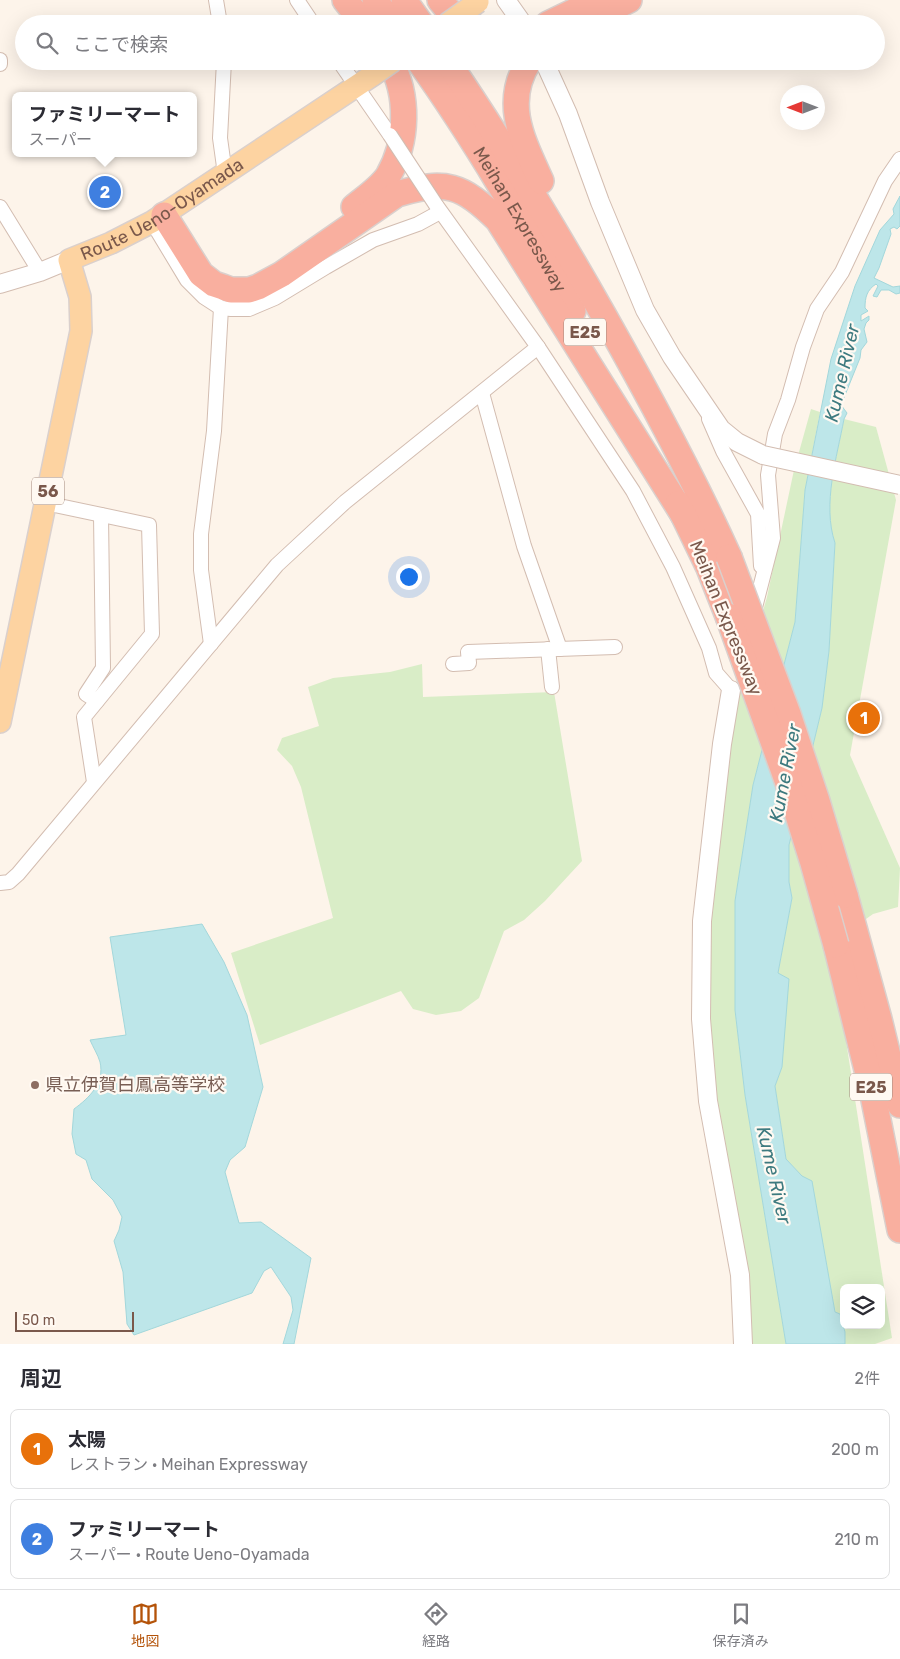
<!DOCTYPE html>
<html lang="ja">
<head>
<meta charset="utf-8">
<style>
	body { margin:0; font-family:Rubik,"Noto Sans JP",sans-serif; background:#f2f2f3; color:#2b2b33 }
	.controls { position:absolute; right:15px; bottom:15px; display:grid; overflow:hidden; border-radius:8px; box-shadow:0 5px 20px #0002 }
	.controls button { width:45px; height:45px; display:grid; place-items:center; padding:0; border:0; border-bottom:1px solid #e1e1e2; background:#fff; color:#2b2b33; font:25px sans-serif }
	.compass { position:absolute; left:780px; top:85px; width:45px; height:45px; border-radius:50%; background:#fff; box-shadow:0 5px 20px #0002; rotate:270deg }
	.scale { position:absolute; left:15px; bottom:12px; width:119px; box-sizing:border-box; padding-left:5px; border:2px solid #7a584b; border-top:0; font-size:14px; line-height:18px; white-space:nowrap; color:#7a584b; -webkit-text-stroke:4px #fff9f2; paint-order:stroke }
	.you { position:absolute; left:408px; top:576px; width:18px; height:18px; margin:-12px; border:4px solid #fff; border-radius:50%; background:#1a73e8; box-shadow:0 0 0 8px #1a73e833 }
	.badge { display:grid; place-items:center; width:32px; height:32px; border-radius:50%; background:#b45309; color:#fff; font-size:16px; font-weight:700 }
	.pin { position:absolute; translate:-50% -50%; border:2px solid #fff; box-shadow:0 1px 5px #0006 }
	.popup { position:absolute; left:12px; top:92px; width:185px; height:65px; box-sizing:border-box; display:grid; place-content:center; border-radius:8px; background:#fff; filter:drop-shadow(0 1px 4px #0005); font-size:16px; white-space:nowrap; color:#7c7c81 }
	.popup b { font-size:19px; color:#2b2b33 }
	.popup::after { content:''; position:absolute; left:50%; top:100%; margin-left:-10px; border:10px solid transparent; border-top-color:#fff }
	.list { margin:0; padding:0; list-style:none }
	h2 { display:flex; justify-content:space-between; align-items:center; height:65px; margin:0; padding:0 20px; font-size:21px }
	h2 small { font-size:16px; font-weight:400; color:#7c7c81 }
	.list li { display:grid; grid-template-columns:32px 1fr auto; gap:15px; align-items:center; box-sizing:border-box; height:80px; margin:0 10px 10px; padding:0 10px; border:1px solid #e1e1e2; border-radius:8px }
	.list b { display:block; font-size:19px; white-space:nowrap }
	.list p { margin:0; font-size:16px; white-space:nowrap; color:#7c7c81 }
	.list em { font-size:16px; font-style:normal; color:#7c7c81 }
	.icon { flex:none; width:28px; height:28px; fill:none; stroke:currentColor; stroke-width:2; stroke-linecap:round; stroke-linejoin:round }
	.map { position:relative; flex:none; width:900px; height:1344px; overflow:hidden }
	.search { position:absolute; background:#fff; box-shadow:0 5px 20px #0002; left:15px; right:15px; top:15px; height:55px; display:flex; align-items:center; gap:12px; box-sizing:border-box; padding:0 18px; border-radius:28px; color:#7c7c81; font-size:19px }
	.sheet { height:245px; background:#fff }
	nav { display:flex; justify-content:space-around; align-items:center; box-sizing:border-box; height:70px; border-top:1px solid #e1e1e2; background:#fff; font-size:14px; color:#7c7c81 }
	nav a { display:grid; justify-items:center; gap:2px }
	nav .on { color:#b45309 }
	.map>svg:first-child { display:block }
	.green { fill:#d9edc7; fill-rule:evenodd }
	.water { fill:#bde6e9; stroke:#a3d7db }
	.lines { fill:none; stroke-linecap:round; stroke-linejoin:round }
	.minor-casing { stroke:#d3bdb1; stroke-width:16 }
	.tertiary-casing { stroke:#d3bdb1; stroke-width:20 }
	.primary-casing { stroke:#dad0cd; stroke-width:24 }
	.motorway-casing { stroke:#dad0cd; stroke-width:28 }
	.minor { stroke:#fff; stroke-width:14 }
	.tertiary { stroke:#fff; stroke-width:18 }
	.primary { stroke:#fdd3a1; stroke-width:21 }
	.motorway { stroke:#f9af9f; stroke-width:25 }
	.minor-bridge-casing { stroke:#d3bdb1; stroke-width:16; stroke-linecap:butt }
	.tertiary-bridge-casing { stroke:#d3bdb1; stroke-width:20; stroke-linecap:butt }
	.primary-bridge-casing { stroke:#dad0cd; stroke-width:24; stroke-linecap:butt }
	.motorway-bridge-casing { stroke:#dad0cd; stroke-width:28; stroke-linecap:butt }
	.minor-bridge { stroke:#fff; stroke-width:14 }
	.tertiary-bridge { stroke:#fff; stroke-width:18 }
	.primary-bridge { stroke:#fdd3a1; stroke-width:21 }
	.motorway-bridge { stroke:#f9af9f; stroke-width:25 }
	.education-dot { fill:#8d6e63; stroke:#fff9f2; stroke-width:2 }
	.labels { text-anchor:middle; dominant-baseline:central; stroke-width:4.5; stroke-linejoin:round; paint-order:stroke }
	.shield { fill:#fff9f2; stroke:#a2887d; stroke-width:1 }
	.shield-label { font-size:16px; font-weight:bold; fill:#7a584b }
	.street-label { font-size:18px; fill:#7a584b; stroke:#fff9f2 }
	.education-label { font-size:18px; fill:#785e54; stroke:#fff9f2; text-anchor:start }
	.water-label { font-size:19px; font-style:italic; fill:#3d7a7f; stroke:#fff9f2 }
</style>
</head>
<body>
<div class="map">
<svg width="900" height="1344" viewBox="0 0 900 1344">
	<rect width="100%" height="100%" fill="#fdf4ea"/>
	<g class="green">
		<polygon points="811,409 820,412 805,490 795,622 753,785 735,901 735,1010 745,1095 786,1344 750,1344 717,1109 708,1014 707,920 727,762 738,699 767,597 794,470"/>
		<path d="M844,419L876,427L896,500L850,755L900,868L898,907L873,914L831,944L892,1338L875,1344H845V1332L840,1314L835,1312L823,1245L802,1176L786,1159L775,1086L782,1067L778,973L792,898L789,882V845L822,708L829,651L835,543C822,504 837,457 844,419ZM844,1288H881V1325H844Z"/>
		<polygon points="422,664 423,697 554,692 582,861 545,901 524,920 504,931 479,998 461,1011 436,1015 413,1009 401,991 260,1045 231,953 333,918 301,787 292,766 277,750 282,738 319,726 308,687 333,678 390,672"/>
	</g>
	<g class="water">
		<path d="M900,196V226L897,229L894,227L890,229L891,234L879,268L874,278L893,287L900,286V293L896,294L889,290H881L877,297L873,296L878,286L876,284C867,290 865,297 865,308L868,311L861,315V321L869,316V320L866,323L864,329L867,342L861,350L860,358L841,405L847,413L844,419C837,457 822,504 835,543L829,651L822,708L789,845V882L792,898L778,973L789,979L782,1067L775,1086L786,1159L802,1176L812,1181L835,1312L840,1314L845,1332V1344H786L745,1095L735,1010V901L753,785L795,622L805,490L831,359L855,286L880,230L894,214L893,209Z"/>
		<path d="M202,924L224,962L247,1015L263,1087L245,1147L230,1160L225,1172L239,1223L261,1222L311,1258L294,1344H283L293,1310L291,1297L271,1267L264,1271L252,1293L134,1335L127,1324L123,1272L114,1241L119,1230L122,1217L113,1200L92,1179L86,1160L76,1154L72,1134L74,1109C89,1098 105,1083 100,1062C98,1055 93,1047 90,1040L126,1035L110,937Z"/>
	</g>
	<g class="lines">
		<defs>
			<g id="minor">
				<polyline points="216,0 220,24"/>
				<polyline points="297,0 313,24"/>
				<polyline points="0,60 0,64"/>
				<polyline points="224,61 220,138 225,174"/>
				<polyline points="339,61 390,135"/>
				<polyline points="436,205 538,347 633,491 673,567 709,648 716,673 731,690"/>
				<polyline points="0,207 40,272"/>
				<polyline points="152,222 187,280 204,297 221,308 231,309 249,309 275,298 326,267 373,240 418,224 440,212"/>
				<polyline points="482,393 524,546 560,649"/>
				<polyline points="709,419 723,451 758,514 761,566"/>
				<polyline points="45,503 149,525 152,634 84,717 94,782"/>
				<polyline points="753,615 773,538 768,475 775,434 788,400 803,347 817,309 842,272 885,181 900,159"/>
				<polyline points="211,644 201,570 201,534 214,431 221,308"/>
				<polyline points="548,649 552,687"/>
				<polyline points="453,664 469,663 468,652 615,647"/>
				<polyline points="97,701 86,694 103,668 101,515"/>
				<polyline points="0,883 9,882 18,874 277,565 345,502 538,347"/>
			</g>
			<g id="tertiary">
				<polyline points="506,0 523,24"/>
				<polyline points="544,61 568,114 600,202 645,310 672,357 721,429 737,442 763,455"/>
				<polyline points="0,284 40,272 69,260"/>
				<polyline points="731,690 722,744 702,921 701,1019 708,1101 740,1275 743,1344"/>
			</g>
			<g id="primary">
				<path id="s1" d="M0,722L81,331L80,297L69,260L111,243L152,222L373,75"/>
			</g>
			<g id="motorway">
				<polyline points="345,0 364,24"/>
				<polyline points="375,0 392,24"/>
				<polyline points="404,0 421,24"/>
				<polyline points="440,0 449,11 471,24"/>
				<polyline points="585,22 629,0"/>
				<polyline points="548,24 598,0"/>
				<path id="s2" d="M419,61C476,141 525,226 573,311"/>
				<path d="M447,61C497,134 543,210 587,286C638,375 687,464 729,557"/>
				<path d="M529,61C502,103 523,141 541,181"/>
				<path d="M354,207C365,198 380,188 388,176C408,142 409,95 390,61"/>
				<path d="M164,215L201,274L214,284L223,287L231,290H249L258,287L282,274L397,194C446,179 462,185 498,220L686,519"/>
				<polyline points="678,504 709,568 728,616"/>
				<polyline points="845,895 879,1019 900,1105"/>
				<polyline points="836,945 872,1090 900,1230"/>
			</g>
		</defs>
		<use href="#minor" class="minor-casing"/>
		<use href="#tertiary" class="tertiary-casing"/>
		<use href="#primary" class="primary-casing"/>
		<use href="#motorway" class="motorway-casing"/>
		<use href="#minor" class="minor"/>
		<use href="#tertiary" class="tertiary"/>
		<use href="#primary" class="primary"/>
		<use href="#motorway" class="motorway"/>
		<defs>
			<polyline id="minor-bridge" points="390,135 436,205"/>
			<polyline id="tertiary-bridge" points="763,455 900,485"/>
			<g id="primary-bridge">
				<polyline points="447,24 478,2"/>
				<polyline points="373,75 393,61"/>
			</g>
			<g id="motorway-bridge">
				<polyline points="729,557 788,714 817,801 845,895"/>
				<polyline points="728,616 788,783 813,863 836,945"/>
			</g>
		</defs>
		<use href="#minor-bridge" class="minor-bridge-casing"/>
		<use href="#tertiary-bridge" class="tertiary-bridge-casing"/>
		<use href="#primary-bridge" class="primary-bridge-casing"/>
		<use href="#motorway-bridge" class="motorway-bridge-casing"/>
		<use href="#minor-bridge" class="minor-bridge"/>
		<use href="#tertiary-bridge" class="tertiary-bridge"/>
		<use href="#primary-bridge" class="primary-bridge"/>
		<use href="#motorway-bridge" class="motorway-bridge"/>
	</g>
	<circle class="education-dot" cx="35" cy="1085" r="5"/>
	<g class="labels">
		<g class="shield">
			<rect x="564" y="318.5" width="42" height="27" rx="4"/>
			<rect x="32" y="477.5" width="32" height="27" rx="4"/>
			<rect x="850" y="1073.5" width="42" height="27" rx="4"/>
		</g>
		<g class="shield-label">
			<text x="585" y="332">E25</text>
			<text x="48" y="491">56</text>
			<text x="871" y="1087">E25</text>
		</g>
		<g class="street-label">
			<text stroke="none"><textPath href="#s1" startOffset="578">Route Ueno-Oyamada</textPath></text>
			<text stroke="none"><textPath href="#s2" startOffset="188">Meihan Expressway</textPath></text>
			<text transform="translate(726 618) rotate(68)">Meihan Expressway</text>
		</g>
		<g class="education-label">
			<text x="45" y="1085">県立伊賀白鳳高等学校</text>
		</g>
		<g class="water-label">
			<text transform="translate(842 373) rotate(-77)">Kume River</text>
			<text transform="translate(785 773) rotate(-79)">Kume River</text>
			<text transform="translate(774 1175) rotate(77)">Kume River</text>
		</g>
	</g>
</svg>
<div class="controls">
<button><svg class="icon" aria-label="layers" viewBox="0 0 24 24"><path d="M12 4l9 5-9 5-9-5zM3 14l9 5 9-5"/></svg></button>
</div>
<svg class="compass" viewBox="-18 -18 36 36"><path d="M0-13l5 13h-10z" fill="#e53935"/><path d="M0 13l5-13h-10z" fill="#7c7c81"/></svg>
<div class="scale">50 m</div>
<div class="you"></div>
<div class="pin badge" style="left:864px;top:718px;background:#e8710a">1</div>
<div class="pin badge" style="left:105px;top:192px;background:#3f7fe0">2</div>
<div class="popup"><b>ファミリーマート</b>スーパー</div>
<div class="search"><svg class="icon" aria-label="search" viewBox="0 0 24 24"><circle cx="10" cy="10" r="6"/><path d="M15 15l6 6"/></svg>ここで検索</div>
</div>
<section class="sheet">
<h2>周辺<small>2件</small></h2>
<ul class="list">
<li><span class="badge" style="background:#e8710a">1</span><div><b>太陽</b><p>レストラン · Meihan Expressway</p></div><em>200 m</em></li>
<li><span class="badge" style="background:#3f7fe0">2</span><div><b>ファミリーマート</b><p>スーパー · Route Ueno-Oyamada</p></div><em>210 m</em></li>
</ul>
</section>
<nav>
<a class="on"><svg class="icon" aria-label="map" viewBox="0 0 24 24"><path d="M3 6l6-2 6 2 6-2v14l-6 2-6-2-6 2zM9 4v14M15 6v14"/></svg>地図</a>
<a><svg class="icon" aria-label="directions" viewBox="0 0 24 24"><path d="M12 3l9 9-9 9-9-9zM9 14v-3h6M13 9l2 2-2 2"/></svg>経路</a>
<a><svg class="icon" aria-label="saved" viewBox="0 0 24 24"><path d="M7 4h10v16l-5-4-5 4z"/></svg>保存済み</a>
</nav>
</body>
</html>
